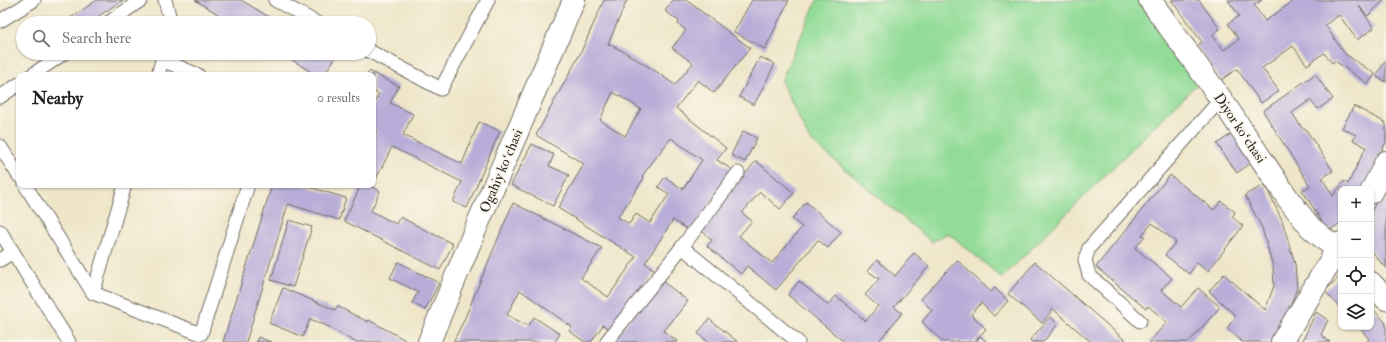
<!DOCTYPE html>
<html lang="en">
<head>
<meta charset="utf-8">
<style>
	body { margin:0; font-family:"IM FELL Double Pica",serif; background:#f2f2f2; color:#222 }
	.controls { position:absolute; right:12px; bottom:12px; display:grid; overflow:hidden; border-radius:8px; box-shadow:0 1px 3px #0004 }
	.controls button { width:36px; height:36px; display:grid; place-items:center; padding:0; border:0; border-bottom:1px solid #e0e0e0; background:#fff; color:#222; font:20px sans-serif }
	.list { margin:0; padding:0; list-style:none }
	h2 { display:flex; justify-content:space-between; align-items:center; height:52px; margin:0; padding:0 16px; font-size:17px }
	h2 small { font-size:13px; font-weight:400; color:#767676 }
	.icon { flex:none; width:22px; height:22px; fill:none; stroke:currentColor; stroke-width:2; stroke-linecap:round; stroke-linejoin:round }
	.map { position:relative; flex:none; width:1386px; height:342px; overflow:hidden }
	.search { position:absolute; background:#fff; box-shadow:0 1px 3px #0004; left:16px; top:16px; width:360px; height:44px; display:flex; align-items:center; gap:10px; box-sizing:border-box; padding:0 14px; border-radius:22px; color:#767676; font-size:15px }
	.panel { position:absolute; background:#fff; box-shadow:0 1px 3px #0004; left:16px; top:72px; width:360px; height:116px; border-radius:8px }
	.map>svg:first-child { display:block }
	.green { fill:#92dc97; stroke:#5e8461 }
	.building { fill:#b7add8; fill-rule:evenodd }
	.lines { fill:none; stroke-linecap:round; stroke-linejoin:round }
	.lane-casing { stroke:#706c62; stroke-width:15 }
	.street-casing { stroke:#706c62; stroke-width:24 }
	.lane { stroke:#fff; stroke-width:13 }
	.street { stroke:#fff; stroke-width:22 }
	.labels { text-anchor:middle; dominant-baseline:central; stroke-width:3.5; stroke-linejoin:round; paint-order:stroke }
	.street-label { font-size:14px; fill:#2b2b2b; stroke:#fbf7ec }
</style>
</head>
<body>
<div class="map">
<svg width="1386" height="342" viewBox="0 0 1386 342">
	<rect width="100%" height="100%" fill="#fbf7ec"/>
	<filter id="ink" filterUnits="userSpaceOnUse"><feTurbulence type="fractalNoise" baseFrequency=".025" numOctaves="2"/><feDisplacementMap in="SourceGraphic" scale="8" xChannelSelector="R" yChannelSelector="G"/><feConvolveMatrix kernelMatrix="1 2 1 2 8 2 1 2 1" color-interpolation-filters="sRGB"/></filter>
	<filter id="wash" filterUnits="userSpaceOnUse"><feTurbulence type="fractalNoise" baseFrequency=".012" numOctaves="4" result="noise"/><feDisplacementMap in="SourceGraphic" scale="16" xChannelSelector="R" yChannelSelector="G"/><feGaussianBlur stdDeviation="0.9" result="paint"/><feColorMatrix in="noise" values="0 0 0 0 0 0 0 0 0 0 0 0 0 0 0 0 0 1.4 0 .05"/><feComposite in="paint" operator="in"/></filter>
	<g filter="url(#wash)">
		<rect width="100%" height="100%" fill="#efe6c9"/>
		<polygon class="green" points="817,0 1137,0 1199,82 1002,278 948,233 932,242 809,139 781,81"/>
		<g id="blocks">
			<g class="building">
				<polygon points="97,0 123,0 88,23 63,23"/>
				<polygon points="195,0 241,0 279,23 232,23"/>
				<path d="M604,0H627L608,44L621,50L657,72L675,85L693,63L672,48L686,30L678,24L679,21L665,11L673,0H686L750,48L714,93L698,80L676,108L726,148L717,160L734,171L690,231L673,220L645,263L655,270L612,331L603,325L591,342H585L569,331L572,327L520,290L507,315L528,326L534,317L560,334L555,342H453L464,320L513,203L602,248L581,278L608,297L636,257L558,208L584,164L536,135L581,52ZM613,92L641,109L625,136L600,120ZM671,138L702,160L683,189L665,177L658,187L669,194L650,223L636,214L629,224L618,217L644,178L642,176Z"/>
				<polygon points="752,0 789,0 765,49 734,32"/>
				<polygon points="1171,0 1199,0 1220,29 1212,35 1224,50 1239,39 1228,24 1239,16 1228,0 1262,0 1254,5 1265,21 1295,0 1384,0 1368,16 1359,6 1374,28 1357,40 1339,15 1325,25 1345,54 1375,74 1368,84 1335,61 1332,63 1324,53 1307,65 1293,46 1262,68 1279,91 1261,103 1237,69 1221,80 1197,46 1202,42"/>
				<polygon points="281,53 327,53 335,58 324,75 316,75"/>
				<polygon points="760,57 775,64 754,105 739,97"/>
				<polygon points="1386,60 1386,82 1376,76"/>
				<polygon points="369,71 399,86 390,103 413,114 403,135 462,164 479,122 500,131 467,208 453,202 462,182 392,147 375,181 373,180 373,143 376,139 373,137 377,131 373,129 373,106 379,94 373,91 373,75 367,75"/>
				<polygon points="1315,74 1333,99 1318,109 1310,100 1292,113 1303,129 1305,128 1333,171 1322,178 1333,196 1344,181 1348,184 1366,147 1353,140 1356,135 1342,128 1354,106 1386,123 1386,142 1363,189 1341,189 1341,223 1328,231 1302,190 1310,186 1263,111"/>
				<polygon points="743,131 757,138 745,162 731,155"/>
				<polygon points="1232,133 1252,162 1237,173 1217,144"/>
				<polygon points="532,144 554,155 549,166 569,175 553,206 511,185"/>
				<polygon points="756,161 794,193 780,209 760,192 742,213 752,221 739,236 772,263 802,227 792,219 806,202 841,232 828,248 818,240 776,290 747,266 741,274 707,246 712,240 700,229"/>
				<polygon points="1170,175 1214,210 1221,201 1235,212 1232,217 1243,226 1208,271 1197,263 1189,274 1165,255 1176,242 1152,223 1142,235 1145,236 1135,248 1172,278 1161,290 1181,307 1198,288 1220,307 1189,342 1149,342 1167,322 1148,306 1146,309 1096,267"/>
				<polygon points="1386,182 1386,269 1371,250 1371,212"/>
				<polygon points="272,185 302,185 346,198 339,220 288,204 246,342 223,342"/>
				<polygon points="361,185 368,185 380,191 371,211 396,224 400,217 453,244 440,270 344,221"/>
				<polygon points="1265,185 1282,220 1295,264 1297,288 1283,326 1273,342 1242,342 1227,328 1236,316 1209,291 1224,274 1265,310 1274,286 1273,267 1262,228 1245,195"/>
				<polygon points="289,220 312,227 293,287 271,280"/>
				<polygon points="914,253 929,266 894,307 902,313 878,342 844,342 788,295 799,281 828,305 836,296 866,321 878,306 865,295 879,279 868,271 877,260 895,276"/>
				<polygon points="957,260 991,292 995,288 1008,301 994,316 981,303 971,314 986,329 974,342 959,342 957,340 956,342 943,342 922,322 932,310 921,299"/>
				<polygon points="398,262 439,283 425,310 412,303 418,292 390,278"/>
				<polygon points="1035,262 1120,336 1128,342 1091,342 1053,309 1042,323 1008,294"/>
				<polygon points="1341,275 1341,309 1325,291"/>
				<polygon points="661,280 688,301 664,331 678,342 612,342"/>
				<polygon points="283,288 335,310 337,306 368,322 369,320 407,341 406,342 355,342 327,326 310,319 303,337 269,323"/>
				<polygon points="1371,307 1386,323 1386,342 1366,342 1369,339 1359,327 1371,327"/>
				<polygon points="1316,312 1328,320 1321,335 1330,342 1302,342"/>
				<polygon points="1050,317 1058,324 1043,342 1032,342 1030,340"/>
				<polygon points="709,319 733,338 738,342 707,342 707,341 698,333"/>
				<polygon points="980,336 987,342 976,342"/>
				<polygon points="258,337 271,342 256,342"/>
			</g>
		</g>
	</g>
	<g filter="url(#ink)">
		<use href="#blocks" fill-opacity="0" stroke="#706c62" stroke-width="1"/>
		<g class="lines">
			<defs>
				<g id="lane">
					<polyline points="165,0 171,23"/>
					<polyline points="275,0 317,23"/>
					<polyline points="0,21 34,0"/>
					<polyline points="108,23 141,0"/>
					<polyline points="369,51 441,89 488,0"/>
					<polyline points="162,60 198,75"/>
					<polyline points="32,75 64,53"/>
					<polyline points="158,75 164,53"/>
					<polyline points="0,97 19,84"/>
					<polyline points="0,146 19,176"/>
					<polyline points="25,185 93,293 201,334 248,185"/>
					<polyline points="0,231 69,342"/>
					<polyline points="682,247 738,173"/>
					<polyline points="0,260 13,252"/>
					<polyline points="93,293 125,185"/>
					<polyline points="1140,321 1089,275 1085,260 1089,248 1221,99"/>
					<polyline points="607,341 682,247 798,342"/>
				</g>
				<g id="street">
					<polyline points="1150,0 1221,99 1289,200 1310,227 1341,253"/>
					<polyline points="1371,192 1386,162"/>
					<polyline points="1371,283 1386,299"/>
					<polyline points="429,342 478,223 574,0"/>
					<polyline points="1282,342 1341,243"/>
				</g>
			</defs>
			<use href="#lane" class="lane-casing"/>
			<use href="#street" class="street-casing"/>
			<use href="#lane" class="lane"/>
			<use href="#street" class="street"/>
		</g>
	</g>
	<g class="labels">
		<g class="street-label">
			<text transform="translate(1240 128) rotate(56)">Diyor koʻchasi</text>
			<text transform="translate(501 171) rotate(-67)">Ogahiy koʻchasi</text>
		</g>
	</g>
</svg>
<div class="controls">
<button>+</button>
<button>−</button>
<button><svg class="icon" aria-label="locate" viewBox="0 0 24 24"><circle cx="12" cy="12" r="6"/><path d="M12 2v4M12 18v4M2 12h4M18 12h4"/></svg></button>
<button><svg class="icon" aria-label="layers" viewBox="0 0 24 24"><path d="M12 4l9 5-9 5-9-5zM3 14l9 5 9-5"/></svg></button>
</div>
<div class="search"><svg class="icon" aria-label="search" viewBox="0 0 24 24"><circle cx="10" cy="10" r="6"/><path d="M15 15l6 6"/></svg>Search here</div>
<section class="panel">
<h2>Nearby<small>0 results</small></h2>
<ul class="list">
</ul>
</section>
</div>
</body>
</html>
